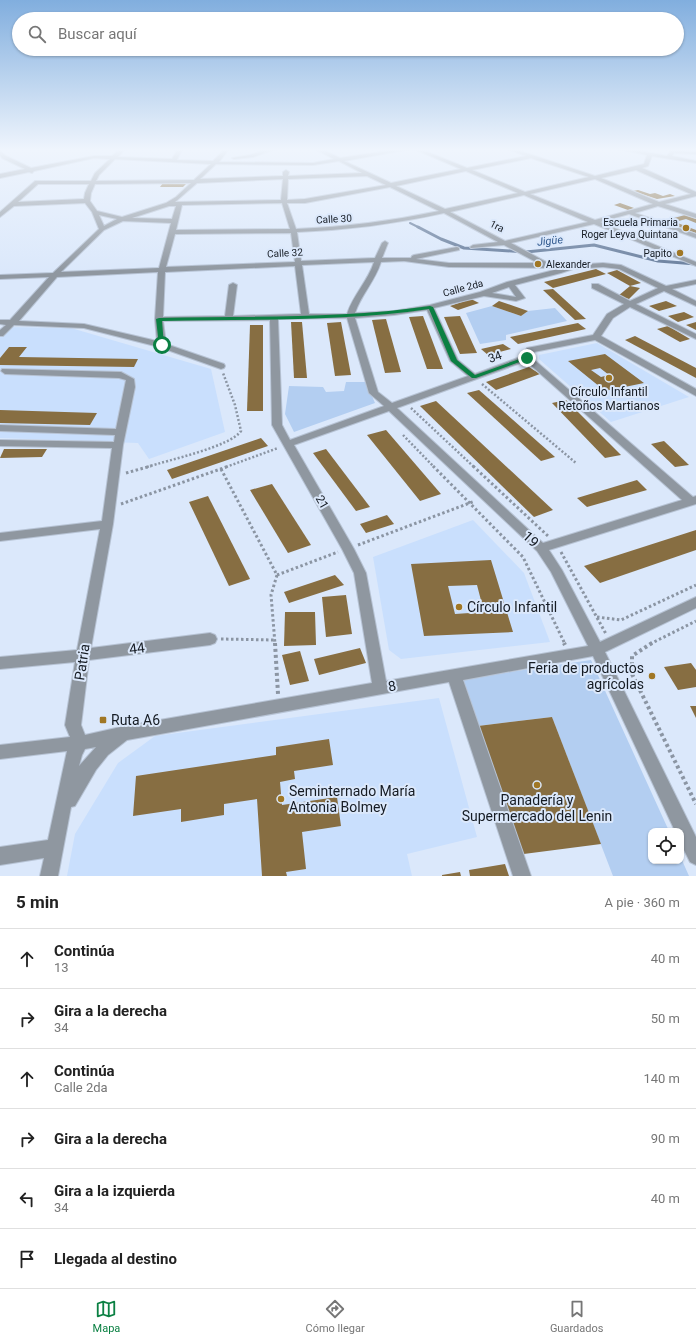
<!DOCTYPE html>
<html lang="es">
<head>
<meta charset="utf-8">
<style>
	body { margin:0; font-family:Roboto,sans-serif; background:#f2f2f2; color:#222 }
	.controls { position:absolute; right:12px; bottom:12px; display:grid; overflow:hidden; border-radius:8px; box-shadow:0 1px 3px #0004 }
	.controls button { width:36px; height:36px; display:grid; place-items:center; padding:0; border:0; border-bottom:1px solid #e0e0e0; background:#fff; color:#222; font:20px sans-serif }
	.stop { position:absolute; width:12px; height:12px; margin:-9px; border:3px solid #0b8043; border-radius:50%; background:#fff }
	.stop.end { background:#0b8043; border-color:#fff; box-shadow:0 1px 4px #0008 }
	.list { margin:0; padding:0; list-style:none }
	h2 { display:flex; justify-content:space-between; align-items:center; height:52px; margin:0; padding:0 16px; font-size:17px }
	h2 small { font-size:13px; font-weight:400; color:#767676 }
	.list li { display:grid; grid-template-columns:26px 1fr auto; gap:12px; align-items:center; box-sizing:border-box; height:60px; padding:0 16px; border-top:1px solid #e0e0e0 }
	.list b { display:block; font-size:15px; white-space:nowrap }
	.list p { margin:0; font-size:13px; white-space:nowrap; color:#767676 }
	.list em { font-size:13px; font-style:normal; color:#767676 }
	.icon { flex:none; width:22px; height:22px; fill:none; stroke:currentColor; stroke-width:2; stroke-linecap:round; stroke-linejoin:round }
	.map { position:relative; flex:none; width:696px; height:876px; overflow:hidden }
	.search { position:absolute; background:#fff; box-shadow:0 1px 3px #0004; left:12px; right:12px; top:12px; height:44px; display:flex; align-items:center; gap:10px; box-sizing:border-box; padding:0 14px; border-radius:22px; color:#767676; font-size:15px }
	.sheet { height:412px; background:#fff }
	nav { display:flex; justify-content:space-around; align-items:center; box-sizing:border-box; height:56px; border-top:1px solid #e0e0e0; background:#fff; font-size:11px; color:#767676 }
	nav a { display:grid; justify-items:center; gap:2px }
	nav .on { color:#0b8043 }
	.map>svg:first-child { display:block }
	.built { fill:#c9dffd }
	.green { fill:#b3cef1 }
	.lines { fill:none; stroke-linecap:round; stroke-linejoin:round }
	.stream-far1 { stroke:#667c9b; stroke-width:2 }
	.stream { stroke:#667c9b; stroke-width:3 }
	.building { fill:#876e42; fill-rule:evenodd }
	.minor-casing { stroke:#b7c3d4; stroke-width:2 }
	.path-far2 { stroke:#8b95a3; stroke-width:2.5; stroke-dasharray:2 2; stroke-linecap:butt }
	.path-far1 { stroke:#8b95a3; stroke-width:3; stroke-dasharray:2.5 2.5; stroke-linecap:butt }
	.path { stroke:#8b95a3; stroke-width:4; stroke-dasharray:3 3; stroke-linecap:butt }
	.minor { fill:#8f97a0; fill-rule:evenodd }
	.route { fill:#0b8043 }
	.poi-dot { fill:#a07725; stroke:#dbe8fb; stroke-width:1.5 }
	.labels { text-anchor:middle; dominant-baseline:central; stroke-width:4; stroke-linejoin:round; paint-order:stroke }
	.far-street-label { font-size:10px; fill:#151b23; stroke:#dbe8fb }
	.far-poi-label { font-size:10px; fill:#151b23; stroke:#dbe8fb; text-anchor:end }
	.far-water-label { font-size:11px; font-style:italic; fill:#2f588d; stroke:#dbe8fb }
	.street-label { font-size:12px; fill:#151b23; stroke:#dbe8fb }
	.poi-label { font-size:12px; fill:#151b23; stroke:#dbe8fb }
	.near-street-label { font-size:14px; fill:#151b23; stroke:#dbe8fb }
	.near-poi-label { font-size:14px; fill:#151b23; stroke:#dbe8fb; text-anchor:start }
</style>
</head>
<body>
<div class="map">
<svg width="696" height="876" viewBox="0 0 696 876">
	<rect width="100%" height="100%" fill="#dbe8fb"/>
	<g class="built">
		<polygon points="684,214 696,218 696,234 658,221"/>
		<polygon points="4,327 71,328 211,369 225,432 149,459 138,443 0,438 0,331"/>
		<polygon points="597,343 689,397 611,422 539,359 539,355"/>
		<polygon points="473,520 524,573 550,642 401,659 389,650 373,557"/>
		<polygon points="439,698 477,837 407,854 412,876 67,876 75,834 118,763 155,736"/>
	</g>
	<g class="green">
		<polygon points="492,306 521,316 528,311 555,308 567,321 506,335 506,340 480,344 466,313"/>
		<polygon points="346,382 366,382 375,403 294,432 285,414 289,386 323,387 326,392 344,391"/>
		<polygon points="591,660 669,831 651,831 651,861 681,861 681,858 689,876 613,876 552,717 478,726 462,679"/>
	</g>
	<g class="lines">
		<polyline class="stream-far1" points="410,223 420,228"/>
		<polyline class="stream" points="418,227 441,239 464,248 526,252 594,245 658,261 696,264"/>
	</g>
	<g class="building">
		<polygon points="163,183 186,184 183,187 160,187"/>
		<polygon points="638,190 650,194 655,193 663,196 670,194 675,196 657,199 633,191"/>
		<polygon points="620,203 634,208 628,210 614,205"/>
		<polygon points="685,215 696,219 696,223 686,219 675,222 696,230 696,233 663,221"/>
		<polygon points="596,269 606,274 553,288 544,282"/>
		<polygon points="617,270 641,283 630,286 607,273"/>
		<polygon points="630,286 640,288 629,299 618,296"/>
		<polygon points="553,289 586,319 575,320 543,290"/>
		<polygon points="471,299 479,303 458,310 450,306"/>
		<polygon points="499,301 528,311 521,316 492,306"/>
		<polygon points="666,301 677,306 659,311 649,306"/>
		<polygon points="684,312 694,317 678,322 668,316"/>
		<polygon points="423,316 443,369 427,369 409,317"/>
		<polygon points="460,316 477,353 460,354 444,317"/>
		<polygon points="386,319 401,372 385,373 372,320"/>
		<polygon points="291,322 302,322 307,378 294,378"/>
		<polygon points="341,322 351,375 335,376 327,323"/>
		<polygon points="696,322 696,330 686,325"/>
		<polygon points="578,323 586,329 518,344 510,337"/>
		<polygon points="250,325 263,325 263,411 247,411"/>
		<polygon points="668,326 690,339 680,342 657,329"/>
		<polygon points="635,336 696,368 696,378 625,340"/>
		<polygon points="503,344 511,349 488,355 481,349"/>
		<polygon points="9,347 27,347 19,357 138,359 134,367 0,365 0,358"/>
		<path d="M605,354L644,383L605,391L568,361ZM600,368L609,375L601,377L591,370Z"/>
		<polygon points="529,367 540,374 496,390 486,382"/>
		<polygon points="479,390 555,457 541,461 467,393"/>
		<polygon points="566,400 621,455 605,458 552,403"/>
		<polygon points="436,401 553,510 534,517 420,406"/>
		<polygon points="0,410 97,413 90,425 0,423"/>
		<polygon points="386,430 441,494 420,501 367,435"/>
		<polygon points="261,438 268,446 172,479 167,470"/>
		<polygon points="664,441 689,465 675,467 651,444"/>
		<polygon points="4,449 47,449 42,457 0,458"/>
		<polygon points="326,449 370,507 356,511 313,453"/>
		<polygon points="637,480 647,490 587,507 577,498"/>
		<polygon points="272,484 311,545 288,553 250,490"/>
		<polygon points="208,496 250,579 229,586 189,502"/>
		<polygon points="387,515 394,524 366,533 360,524"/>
		<polygon points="696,530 696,550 600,583 584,566"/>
		<path d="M491,560L513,632L424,636L411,564ZM477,585L484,612L455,614L448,586Z"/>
		<polygon points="335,575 344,585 289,603 284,592"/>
		<polygon points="346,595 352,634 326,637 322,597"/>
		<polygon points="285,612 315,612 316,645 284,646"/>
		<polygon points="360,648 366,663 319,675 314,659"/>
		<polygon points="300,651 309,681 290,685 282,655"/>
		<polygon points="691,663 696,670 696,687 678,690 664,667"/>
		<polygon points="690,706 696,706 696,718"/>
		<polygon points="552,717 601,844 516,855 478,726"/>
		<polygon points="329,739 333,765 294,771 295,779 280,782 282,805 337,797 341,826 302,832 306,869 286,872 287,876 262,876 257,799 224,804 224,815 181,822 181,809 133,816 136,776 276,755 276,747"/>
		<polygon points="505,864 509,876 470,876 469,870"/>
		<polygon points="460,872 461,876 442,876 442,875"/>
	</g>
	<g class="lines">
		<defs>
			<g id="minor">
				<path d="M120,149H125L118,157L172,159L178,149H182L177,160L213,161L225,149H229L219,162L313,163L334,159L315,149H321L340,158L400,149H411L344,161L391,183L461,169L414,149H420L467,168L526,156L508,149H514L595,176L644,164L647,155L619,149H629L667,156L672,150L696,152V154L674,153L672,156L696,161V163L652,156L648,166L642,168L696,192V196L665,204L696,214V218L658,206L635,213L696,234V238L629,214L600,222L696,262V266L594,224L511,243L548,263L572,265L603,263L621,265L666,286L696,280V284L672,289L696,301V306L664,291L636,304L696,334V339L630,307L613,318L601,336L696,389V396L595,340L534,352L531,357L693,497L696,496V504L549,550L562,570L600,642L696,597V608L605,652L696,837V865L690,862L681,844V831H675L593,656L463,680L531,876H513L449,682L127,740L108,755L96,770L75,806L71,807L58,876H40L44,858L0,865V847L48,840L67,751L0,759V745L70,737L65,725L75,662L0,669V657L77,650L100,529L0,541V533L102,521L112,448L0,446V440L114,442L115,435L0,431V425L116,429L126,380L119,378L5,374L1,371L2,369L121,372L134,379L135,387L123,445L113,524L91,648L210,633L215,635L217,639L215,643L210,645L89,660L81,725L85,735L125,726L372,683L354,573L342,549L272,425L270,320L163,321L166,344L224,364L225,366L224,368L221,369L159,347L84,328L14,325L3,336H0V330L6,325L0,324V320H10L49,277L0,279V275L53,273L99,229L92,212L85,203L14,206L0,217V212L35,181H91L95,173L110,159L94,158L34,171L32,173L29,172L0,178V174L25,169L2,158L0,155V151L6,156L31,168L94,156H112ZM531,158L589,177L525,192L472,170ZM115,159L211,164L194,180L96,181L99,175ZM339,161L362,173L288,176L289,172L286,170L283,172V176L200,179L216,164L313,165ZM636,170L691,194L659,202L601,178ZM466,171L518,193L445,209L396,186ZM367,176L386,185L305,199L287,200L288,179ZM283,179L281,200L175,202L197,183ZM595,179L653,204L595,220L530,194ZM191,183L176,197L166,203L122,217L97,211L90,201L91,193L95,184ZM38,184H89L85,193L84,199L18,202ZM390,187L439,211C392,221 345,227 296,229L287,203H305ZM524,195L588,222L505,241L450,212ZM282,203L290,229L176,230L182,205ZM169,206H176L172,219L132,218ZM444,213L498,242L473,245L470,247L471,248L504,245L538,263H449L416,259L459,250V248L457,247L414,255L412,256L411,258H382L388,243L385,241L382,243L375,258L301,261L297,232C347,230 395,224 444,213ZM99,215L117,219L104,226ZM123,221L171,223L159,268L61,272L104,230ZM291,233L295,262L166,267L175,234ZM404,261L449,267L562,268L507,282L480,292L430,305L394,311L355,313C361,295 375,281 381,262ZM374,262C368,281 353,295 347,314H309L302,265ZM295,266L301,314L233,316L237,285L233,283L229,285L225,316L163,317L165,272ZM603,267L619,269L658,288L630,301L598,284H592V288L624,304L607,314L593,335L527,348L523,356L475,374L458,360L434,308L484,296L516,301L525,298L515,285L561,273L573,269ZM158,272L155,319L157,341L84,324L19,321L57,277ZM509,287L516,297L492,293ZM427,310L450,361L468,376L392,403L378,392L355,318L394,315ZM347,318L369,393L384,406L290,440L282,425L278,319ZM526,361L682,500L543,543L397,408ZM389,411L537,551L551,572L588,646L386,681L366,573L354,549L294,445ZM96,747L79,766L82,755L85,749Z"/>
				<polygon points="268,149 275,149 253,157 234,159 232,158 250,155"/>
			</g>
		</defs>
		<use href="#minor" class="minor-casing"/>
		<g class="path-far2">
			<polyline points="482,384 576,463"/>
			<polyline points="411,408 474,467"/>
			<polyline points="403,435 434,467"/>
			<path d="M147,467C168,460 230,447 241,431L235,405L223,373"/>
			<polyline points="226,467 278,448"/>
		</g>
		<g class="path-far1">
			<polyline points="433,466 523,557 565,644"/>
			<polyline points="473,466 548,536"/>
			<polyline points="221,469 277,575 271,595 275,644"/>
			<polyline points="126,473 151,466"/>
			<polyline points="121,504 229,466"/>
			<polyline points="358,545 475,501"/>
			<polyline points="561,552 606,634"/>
			<polyline points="277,575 338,552"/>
			<polyline points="597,617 621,620 696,585"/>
			<polyline points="221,639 275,640"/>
			<polyline points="650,644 696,621"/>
		</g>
		<g class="path">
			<polyline points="275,643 278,694"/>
			<polyline points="564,643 565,645"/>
			<polyline points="652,643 632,656 632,674 696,804"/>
		</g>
		<use href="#minor" class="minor"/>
	</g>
	<linearGradient id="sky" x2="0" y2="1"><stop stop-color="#81aede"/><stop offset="0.55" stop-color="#eff5fd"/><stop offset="1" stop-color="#eff5fd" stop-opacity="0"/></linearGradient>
	<rect width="696" height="272" fill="url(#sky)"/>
	<path class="route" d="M430,306L433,307L457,360L475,375L525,357L530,358L476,378H472L451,361L429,309C341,322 251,319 162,321L164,345L162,347L159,345L156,319L159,318C249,316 341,319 430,306Z"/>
	<g class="poi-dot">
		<circle cx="686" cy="228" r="4"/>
		<circle cx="680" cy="253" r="4"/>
		<circle cx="538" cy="264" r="4"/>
		<circle cx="609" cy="378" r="4"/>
		<circle cx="459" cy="607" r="4"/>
		<circle cx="652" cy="676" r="4"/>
		<rect x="99" y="716" width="8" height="8" rx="2"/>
		<circle cx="537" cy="785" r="4"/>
		<circle cx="281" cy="799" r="4"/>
	</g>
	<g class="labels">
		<g class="far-street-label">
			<text transform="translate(334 219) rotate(-3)">Calle 30</text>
			<text transform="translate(497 226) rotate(27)">1ra</text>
			<text transform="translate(285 253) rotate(-3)">Calle 32</text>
			<text transform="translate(463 288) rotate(-15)">Calle 2da</text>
		</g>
		<g class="far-poi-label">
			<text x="678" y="222">Escuela Primaria<tspan x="678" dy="12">Roger Leyva Quintana</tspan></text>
			<text x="672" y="253">Papito</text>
			<text x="546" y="264" text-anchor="start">Alexander</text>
		</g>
		<g class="far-water-label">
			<text transform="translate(550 241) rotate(-6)">Jigüe</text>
		</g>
		<g class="street-label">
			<text transform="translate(495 357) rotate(-20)">34</text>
			<text transform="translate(322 502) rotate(60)">21</text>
		</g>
		<g class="poi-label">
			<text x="609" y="392">Círculo Infantil<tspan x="609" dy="14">Retoños Martianos</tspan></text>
		</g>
		<g class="near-street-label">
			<text transform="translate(531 539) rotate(43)">19</text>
			<text transform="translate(137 648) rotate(-7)">44</text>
			<text transform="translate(82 662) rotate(-81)">Patria</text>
			<text transform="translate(392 686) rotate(-10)">8</text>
		</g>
		<g class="near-poi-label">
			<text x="467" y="607">Círculo Infantil</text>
			<text x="644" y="668" text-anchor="end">Feria de productos<tspan x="644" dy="16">agrícolas</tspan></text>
			<text x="111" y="720">Ruta A6</text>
			<text x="289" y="791">Seminternado María<tspan x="289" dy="16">Antonia Bolmey</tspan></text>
			<text x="537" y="800" text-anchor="middle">Panadería y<tspan x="537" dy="16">Supermercado del Lenin</tspan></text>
		</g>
	</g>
</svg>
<div class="controls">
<button><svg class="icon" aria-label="locate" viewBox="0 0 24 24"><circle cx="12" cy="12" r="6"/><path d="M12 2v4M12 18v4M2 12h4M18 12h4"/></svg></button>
</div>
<div class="stop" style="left:162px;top:345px"></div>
<div class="stop end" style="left:527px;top:358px"></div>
<div class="search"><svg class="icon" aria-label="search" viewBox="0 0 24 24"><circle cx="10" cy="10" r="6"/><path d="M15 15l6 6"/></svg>Buscar aquí</div>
</div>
<section class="sheet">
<h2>5 min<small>A pie · 360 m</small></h2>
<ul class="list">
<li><svg class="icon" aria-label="ahead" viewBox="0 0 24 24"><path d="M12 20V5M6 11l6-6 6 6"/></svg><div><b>Continúa</b><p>13</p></div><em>40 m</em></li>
<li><svg class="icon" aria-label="right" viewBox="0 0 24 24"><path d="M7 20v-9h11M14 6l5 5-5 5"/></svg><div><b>Gira a la derecha</b><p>34</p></div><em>50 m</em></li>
<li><svg class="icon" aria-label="ahead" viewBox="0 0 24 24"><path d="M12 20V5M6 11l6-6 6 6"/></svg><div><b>Continúa</b><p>Calle 2da</p></div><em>140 m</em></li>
<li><svg class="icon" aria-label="right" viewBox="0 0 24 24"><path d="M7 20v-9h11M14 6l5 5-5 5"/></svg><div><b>Gira a la derecha</b></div><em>90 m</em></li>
<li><svg class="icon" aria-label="left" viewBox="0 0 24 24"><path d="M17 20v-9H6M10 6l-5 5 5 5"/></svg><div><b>Gira a la izquierda</b><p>34</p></div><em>40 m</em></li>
<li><svg class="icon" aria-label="arrive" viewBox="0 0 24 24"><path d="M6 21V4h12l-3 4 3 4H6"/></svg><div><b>Llegada al destino</b></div></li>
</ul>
</section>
<nav>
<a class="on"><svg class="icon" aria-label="map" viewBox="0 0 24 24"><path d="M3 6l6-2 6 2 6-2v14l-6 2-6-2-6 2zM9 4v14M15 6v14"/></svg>Mapa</a>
<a><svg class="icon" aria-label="directions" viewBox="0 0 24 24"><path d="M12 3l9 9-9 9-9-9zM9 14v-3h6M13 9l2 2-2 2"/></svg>Cómo llegar</a>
<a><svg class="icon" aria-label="saved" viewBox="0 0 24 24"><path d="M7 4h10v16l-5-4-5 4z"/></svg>Guardados</a>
</nav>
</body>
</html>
